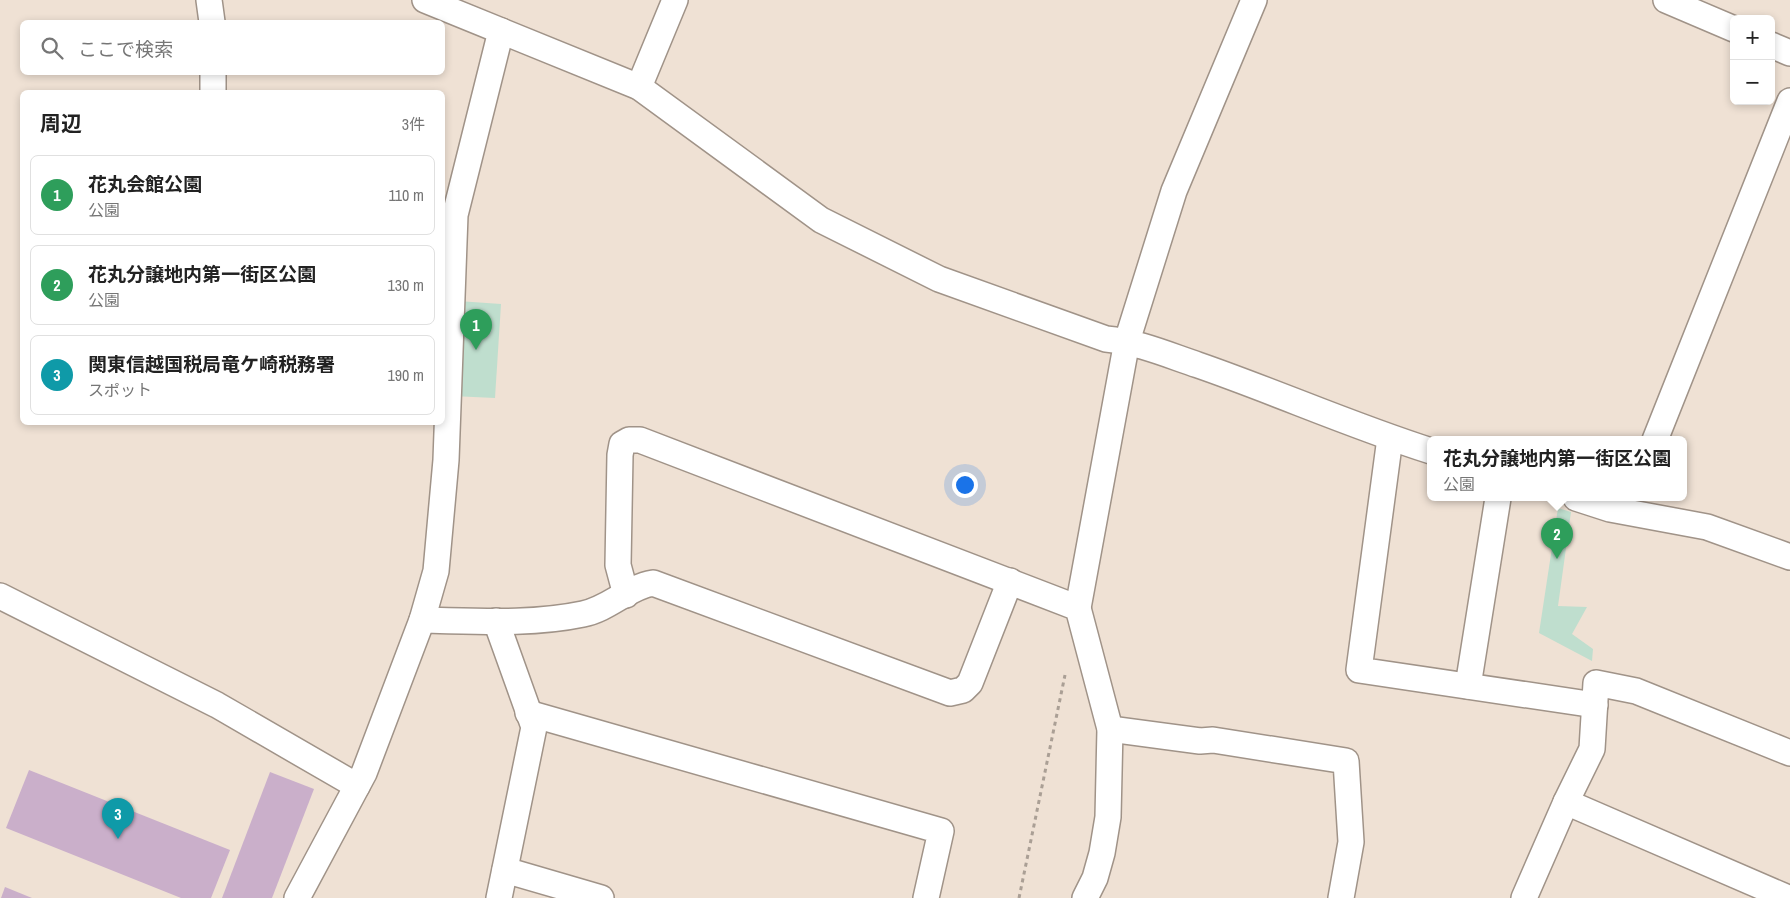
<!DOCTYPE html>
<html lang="ja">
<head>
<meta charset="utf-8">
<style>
	body { margin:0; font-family:"Archivo Narrow","Noto Sans JP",sans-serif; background:#f2f2f2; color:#222 }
	.controls { position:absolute; right:15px; top:15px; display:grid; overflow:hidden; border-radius:8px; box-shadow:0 2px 8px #0003 }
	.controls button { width:45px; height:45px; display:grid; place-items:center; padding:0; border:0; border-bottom:1px solid #e0e0e0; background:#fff; color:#222; font:25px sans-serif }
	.you { position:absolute; left:964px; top:484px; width:18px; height:18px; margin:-12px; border:4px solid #fff; border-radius:50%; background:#1a73e8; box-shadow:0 0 0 8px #1a73e833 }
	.badge { display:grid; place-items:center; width:32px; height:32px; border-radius:50%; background:#8c5508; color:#fff; font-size:16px; font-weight:700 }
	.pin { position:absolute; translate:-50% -41px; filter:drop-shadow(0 1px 2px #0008) }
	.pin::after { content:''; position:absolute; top:26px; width:18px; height:15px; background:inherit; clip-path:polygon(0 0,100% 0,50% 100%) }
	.popup { position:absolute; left:1427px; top:436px; width:260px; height:65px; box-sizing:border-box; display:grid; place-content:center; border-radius:8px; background:#fff; filter:drop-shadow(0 1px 4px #0005); font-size:16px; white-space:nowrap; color:#767676 }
	.popup b { font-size:19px; color:#222 }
	.popup::after { content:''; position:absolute; left:50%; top:100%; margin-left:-10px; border:10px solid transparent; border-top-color:#fff }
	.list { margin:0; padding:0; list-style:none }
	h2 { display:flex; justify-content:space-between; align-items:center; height:65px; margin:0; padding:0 20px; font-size:21px }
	h2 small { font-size:16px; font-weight:400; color:#767676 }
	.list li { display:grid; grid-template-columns:32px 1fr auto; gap:15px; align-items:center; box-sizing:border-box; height:80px; margin:0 10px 10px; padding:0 10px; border:1px solid #e0e0e0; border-radius:8px }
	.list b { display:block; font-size:19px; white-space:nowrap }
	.list p { margin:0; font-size:16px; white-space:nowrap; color:#767676 }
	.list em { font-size:16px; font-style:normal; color:#767676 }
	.icon { flex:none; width:28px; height:28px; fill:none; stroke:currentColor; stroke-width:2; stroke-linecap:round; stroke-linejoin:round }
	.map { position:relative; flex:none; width:1790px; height:898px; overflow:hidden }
	.search { position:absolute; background:#fff; box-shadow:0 2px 8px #0003; left:20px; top:20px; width:425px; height:55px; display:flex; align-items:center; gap:12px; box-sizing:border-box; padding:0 18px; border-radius:8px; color:#767676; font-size:19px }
	.panel { position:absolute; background:#fff; box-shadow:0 2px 8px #0003; left:20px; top:90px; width:425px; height:335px; border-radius:8px }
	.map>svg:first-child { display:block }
	.green { fill:#bfdece }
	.building { fill:#caafca }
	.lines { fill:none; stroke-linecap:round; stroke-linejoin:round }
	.minor-casing { stroke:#a09388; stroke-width:28 }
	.path { stroke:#aa9f95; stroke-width:3; stroke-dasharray:4 4; stroke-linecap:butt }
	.minor { stroke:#fff; stroke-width:25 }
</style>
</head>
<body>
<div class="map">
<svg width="1790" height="898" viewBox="0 0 1790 898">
	<rect width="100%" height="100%" fill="#efe1d4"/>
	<g class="green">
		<polygon points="458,301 501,304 495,398 452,396"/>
		<polygon points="1558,508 1571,512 1558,606 1587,607 1572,634 1593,649 1592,661 1539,633"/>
	</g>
	<g class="building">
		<polygon points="29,770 230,850 211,898 181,898 6,828"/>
		<polygon points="270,772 314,789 272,898 222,898"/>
		<polygon points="5,887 32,898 1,898"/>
	</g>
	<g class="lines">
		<defs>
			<g id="minor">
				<polyline points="209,0 212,22"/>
				<path d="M425,0L639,87L821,220L939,279L1106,339C1138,342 1168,355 1198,365C1276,392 1352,426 1431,451"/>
				<polyline points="1666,0 1734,29"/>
				<polyline points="1771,45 1790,53"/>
				<polyline points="639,87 675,0"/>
				<polyline points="213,92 213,72"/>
				<polyline points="1390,438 1359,670 1595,705"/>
				<polyline points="1655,440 1790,101"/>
				<polyline points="1576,498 1610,509 1707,527 1790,557"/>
				<polyline points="626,595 618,565 620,455 622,444 629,440 640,440 1078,608 1110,729 1108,817 1102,853 1095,878 1085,898"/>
				<polyline points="0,596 217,705 357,786"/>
				<polyline points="1078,608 1127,341 1174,191 1254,0"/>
				<path d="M422,620C475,621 531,625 583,614C609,609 628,587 653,583L950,693L963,690L970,683L1010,581"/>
				<polyline points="496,621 534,727 499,898"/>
				<polyline points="1468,686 1498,498"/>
				<polyline points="528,713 941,831 926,898"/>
				<polyline points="1110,729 1200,741 1213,740 1346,761 1351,842 1341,898"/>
				<polyline points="1566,802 1788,898"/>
				<polyline points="505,870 601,898"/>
				<polyline points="297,898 364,773 422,620 436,571 446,460 455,215 501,31"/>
				<polyline points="1524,898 1566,802 1592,749 1596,683 1636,691 1790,753"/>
			</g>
		</defs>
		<use href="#minor" class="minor-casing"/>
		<polyline class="path" points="1019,898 1065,675"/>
		<use href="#minor" class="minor"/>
	</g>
</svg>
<div class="controls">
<button>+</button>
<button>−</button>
</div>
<div class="you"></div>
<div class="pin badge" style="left:476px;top:350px;background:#2e9e5b">1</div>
<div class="pin badge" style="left:1557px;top:559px;background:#2e9e5b">2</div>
<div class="popup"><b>花丸分譲地内第一街区公園</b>公園</div>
<div class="pin badge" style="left:118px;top:839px;background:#0f9aa8">3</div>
<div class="search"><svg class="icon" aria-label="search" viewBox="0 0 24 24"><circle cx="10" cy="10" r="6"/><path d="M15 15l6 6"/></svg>ここで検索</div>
<section class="panel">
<h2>周辺<small>3件</small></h2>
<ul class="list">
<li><span class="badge" style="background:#2e9e5b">1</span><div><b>花丸会館公園</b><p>公園</p></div><em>110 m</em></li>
<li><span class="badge" style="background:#2e9e5b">2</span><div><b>花丸分譲地内第一街区公園</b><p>公園</p></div><em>130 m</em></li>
<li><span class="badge" style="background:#0f9aa8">3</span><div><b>関東信越国税局竜ケ崎税務署</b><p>スポット</p></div><em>190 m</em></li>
</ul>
</section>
</div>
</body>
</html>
